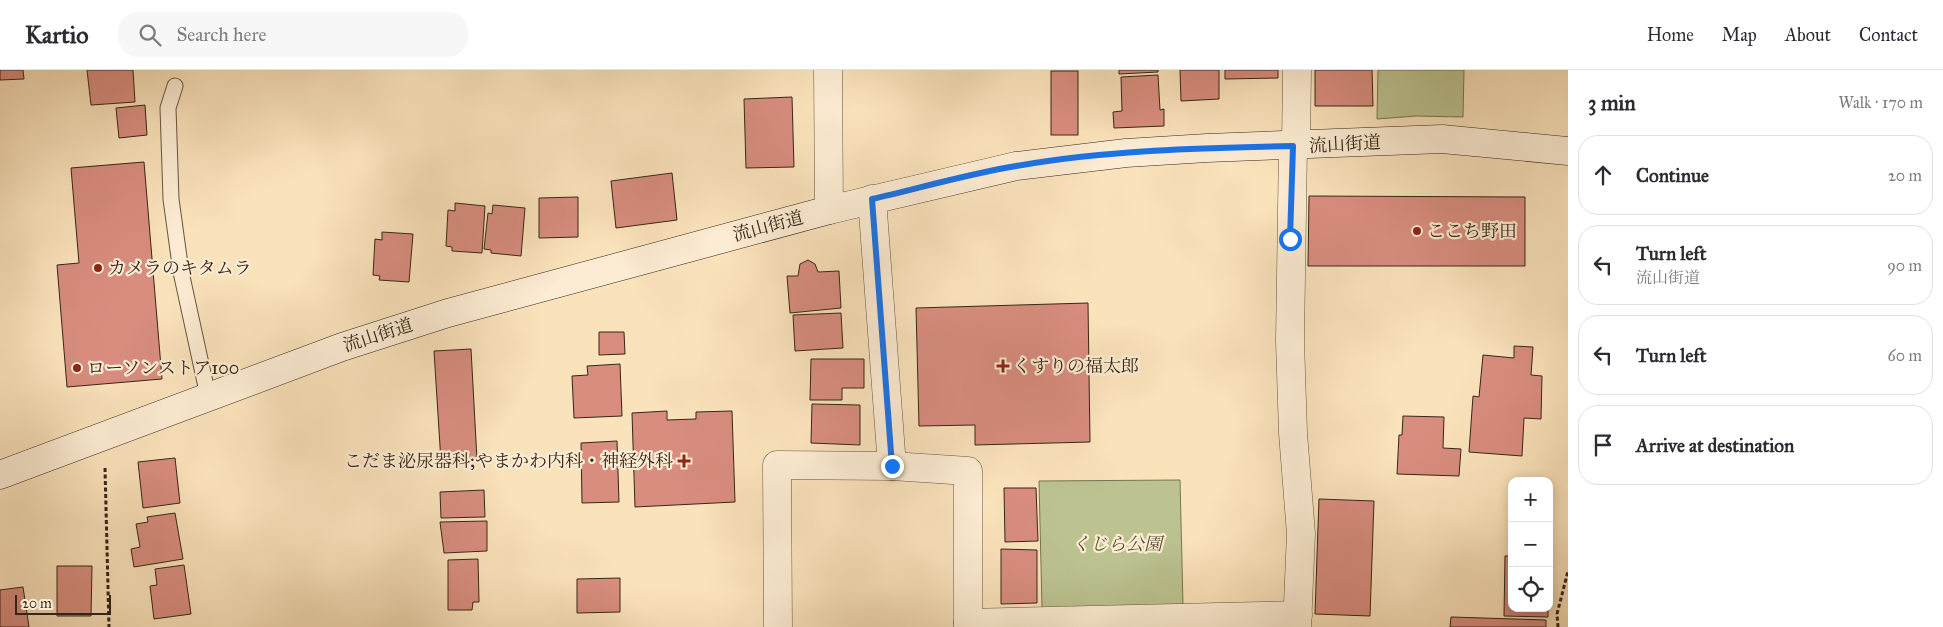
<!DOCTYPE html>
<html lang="en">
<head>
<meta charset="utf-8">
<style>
	body { margin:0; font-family:"IM FELL Great Primer","Noto Serif JP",serif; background:#f7f7f7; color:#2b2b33 }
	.controls { position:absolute; right:15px; bottom:15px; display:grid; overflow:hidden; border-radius:10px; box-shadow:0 2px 12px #0003 }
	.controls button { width:45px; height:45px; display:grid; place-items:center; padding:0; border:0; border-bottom:1px solid #e1e1e2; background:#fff; color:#2b2b33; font:25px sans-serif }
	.scale { position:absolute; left:15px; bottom:12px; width:96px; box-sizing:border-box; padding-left:5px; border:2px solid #362618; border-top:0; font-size:14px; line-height:18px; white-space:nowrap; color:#362618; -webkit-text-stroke:4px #fcecd3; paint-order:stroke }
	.stop { position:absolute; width:15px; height:15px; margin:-11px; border:4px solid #1a73e8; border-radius:50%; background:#fff }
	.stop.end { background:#1a73e8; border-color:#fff; box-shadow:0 1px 5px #0008 }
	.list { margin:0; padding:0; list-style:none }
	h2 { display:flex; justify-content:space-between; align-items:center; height:65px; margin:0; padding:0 20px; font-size:21px }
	h2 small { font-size:16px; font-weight:400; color:#7c7c81 }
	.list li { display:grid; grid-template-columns:32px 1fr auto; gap:15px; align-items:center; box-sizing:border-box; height:80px; margin:0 10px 10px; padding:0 10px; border:1px solid #e1e1e2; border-radius:20px }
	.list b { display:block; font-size:19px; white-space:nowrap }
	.list p { margin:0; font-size:16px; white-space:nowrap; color:#7c7c81 }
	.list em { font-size:16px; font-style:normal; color:#7c7c81 }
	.icon { flex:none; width:28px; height:28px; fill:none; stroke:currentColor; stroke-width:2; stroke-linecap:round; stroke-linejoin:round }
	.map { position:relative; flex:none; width:1568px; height:557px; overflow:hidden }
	header { display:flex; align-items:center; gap:30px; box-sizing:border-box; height:70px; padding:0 25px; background:#fff; border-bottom:1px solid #e1e1e2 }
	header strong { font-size:24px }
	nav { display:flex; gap:28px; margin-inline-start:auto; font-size:18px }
	.search { width:350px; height:45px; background:#f7f7f7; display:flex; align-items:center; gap:12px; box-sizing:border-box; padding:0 18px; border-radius:20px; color:#7c7c81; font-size:19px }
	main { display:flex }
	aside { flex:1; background:#fff }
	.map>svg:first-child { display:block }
	.green { fill:#bcc391; stroke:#797454 }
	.building { fill:#d88d7f; stroke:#362618 }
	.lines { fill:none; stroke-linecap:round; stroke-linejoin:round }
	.lane-casing { stroke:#675541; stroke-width:17 }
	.street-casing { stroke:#675541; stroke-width:29 }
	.secondary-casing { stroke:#362618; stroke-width:29 }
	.path { stroke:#362618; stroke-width:3; stroke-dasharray:4 2.5; stroke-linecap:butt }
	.lane { stroke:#fcecd3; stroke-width:15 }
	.street { stroke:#fcecd3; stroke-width:28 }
	.secondary { stroke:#fcecd3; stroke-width:28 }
	.route { stroke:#1a73e8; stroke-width:6 }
	.poi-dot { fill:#8f2418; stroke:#fcecd3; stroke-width:2 }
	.labels { text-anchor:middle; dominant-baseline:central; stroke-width:4.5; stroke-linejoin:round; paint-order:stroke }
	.street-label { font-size:18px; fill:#362618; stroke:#fcecd3 }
	.poi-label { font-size:18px; fill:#362618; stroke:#fcecd3; text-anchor:start }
	.park-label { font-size:18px; font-style:italic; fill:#584d36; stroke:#fcecd3 }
</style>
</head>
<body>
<header>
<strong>Kartio</strong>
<div class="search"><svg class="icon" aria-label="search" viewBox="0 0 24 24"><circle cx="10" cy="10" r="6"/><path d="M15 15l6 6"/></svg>Search here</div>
<nav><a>Home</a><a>Map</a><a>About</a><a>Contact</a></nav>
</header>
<main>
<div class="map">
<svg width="1568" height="557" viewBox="0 0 1568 557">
	<rect width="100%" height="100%" fill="#fae2bb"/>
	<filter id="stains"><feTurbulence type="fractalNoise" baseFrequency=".004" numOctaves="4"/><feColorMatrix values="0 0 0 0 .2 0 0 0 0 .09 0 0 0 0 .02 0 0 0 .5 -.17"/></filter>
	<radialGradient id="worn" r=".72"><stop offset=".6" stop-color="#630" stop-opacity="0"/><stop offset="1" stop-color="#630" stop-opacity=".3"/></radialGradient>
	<g class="green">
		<polygon points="1378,0 1464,0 1463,47 1416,46 1377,49"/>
		<polygon points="1180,410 1183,535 1042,538 1039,411"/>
	</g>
	<g class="building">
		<polygon points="0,0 23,0 24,9 0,10"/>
		<polygon points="87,0 133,0 135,32 91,35"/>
		<polygon points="1119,0 1158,0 1158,2 1119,4"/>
		<polygon points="1180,0 1219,0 1219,29 1181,31"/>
		<polygon points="1225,0 1278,0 1278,8 1225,9"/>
		<polygon points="1315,0 1372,0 1373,36 1315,36"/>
		<rect x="1051" y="1" width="27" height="64"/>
		<polygon points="1158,5 1160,40 1164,39 1164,56 1114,58 1113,42 1122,41 1121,7"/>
		<polygon points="792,27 794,97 746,98 744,29"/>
		<polygon points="145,35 147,65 119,68 116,38"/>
		<polygon points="144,92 162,309 67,317 57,195 79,193 71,98"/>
		<polygon points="672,103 677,150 616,158 611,111"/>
		<polygon points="1309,126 1525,127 1525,196 1308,196"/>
		<polygon points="578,127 578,167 539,168 539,128"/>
		<polygon points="455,133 485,136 482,183 452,181 452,177 446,176 448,140 455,141"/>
		<polygon points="493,135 525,138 521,186 491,183 491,180 484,179 488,143 492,144"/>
		<polygon points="382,162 413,164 409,212 379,210 380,206 373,205 375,169 382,170"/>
		<polygon points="808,190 815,194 818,202 839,201 841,238 790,243 787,206 798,206 800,194"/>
		<polygon points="1088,233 1090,372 975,375 975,355 919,356 916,238"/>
		<polygon points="841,243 843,278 795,281 793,245"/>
		<polygon points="599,262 624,262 625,284 599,285"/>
		<polygon points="1514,276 1533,277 1531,305 1542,306 1541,349 1524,348 1522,386 1469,382 1473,326 1479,327 1483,285 1514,288"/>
		<polygon points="471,279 477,390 441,392 434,281"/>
		<polygon points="811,289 864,289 864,318 842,318 842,330 810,330"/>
		<polygon points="620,294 622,346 574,348 572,306 588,305 587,296"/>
		<polygon points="812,334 860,335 860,375 811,373"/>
		<polygon points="667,341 667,350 696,349 696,342 732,341 735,432 635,437 632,343"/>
		<polygon points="1403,346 1444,347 1443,378 1461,379 1459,406 1397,404 1399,365 1402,365"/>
		<polygon points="617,371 619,432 582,433 581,373"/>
		<polygon points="175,388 180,433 143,438 138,392"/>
		<polygon points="1004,418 1036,418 1038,471 1005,472"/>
		<polygon points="484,420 485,447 441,448 440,422"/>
		<polygon points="1319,429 1374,431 1370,546 1315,544"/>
		<polygon points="175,443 183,489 134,497 131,479 140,477 136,454 148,452 147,447"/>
		<polygon points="487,451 487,481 444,483 440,452"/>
		<polygon points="1001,479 1037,480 1037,533 1001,534"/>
		<polygon points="1505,486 1512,486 1512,538 1548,538 1548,547 1504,546"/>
		<polygon points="478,489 479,532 473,532 472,540 448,540 448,490"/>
		<polygon points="184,495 191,544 154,549 150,516 157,515 155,499"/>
		<polygon points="57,496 92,496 91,546 57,546"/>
		<polygon points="620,508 620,542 577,543 577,509"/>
		<polygon points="23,517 29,557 0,557 0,520"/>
		<polygon points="1451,547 1546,550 1546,557 1450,557"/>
	</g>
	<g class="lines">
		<defs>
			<polyline id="lane" points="175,16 168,38 171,129 181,202 208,326"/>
			<g id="street">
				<polyline points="828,0 829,140"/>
				<polyline points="1293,76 1290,271 1293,363 1301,464 1297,557"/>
				<polyline points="1296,76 1297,0"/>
				<polyline points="872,129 892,396"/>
				<polyline points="968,553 1298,545"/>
				<polyline points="778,557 777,395 892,396 968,401 968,557"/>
			</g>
			<polyline id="secondary" points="0,405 342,277 448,243 829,140 1016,96 1126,83 1207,78 1442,69 1568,81"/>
		</defs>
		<use href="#lane" class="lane-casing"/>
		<use href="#street" class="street-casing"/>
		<use href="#secondary" class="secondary-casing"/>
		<g class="path">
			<polyline points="105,398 109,557"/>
			<polyline points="1558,557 1557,544 1568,501"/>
		</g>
		<use href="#lane" class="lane"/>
		<use href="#street" class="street"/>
		<use href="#secondary" class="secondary"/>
	</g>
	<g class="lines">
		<path class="route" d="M892,396L872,129C920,118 968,104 1016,96C1108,80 1201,78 1293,76L1290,169"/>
	</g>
	<g class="poi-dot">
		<circle cx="1417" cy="161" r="5"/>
		<circle cx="98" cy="198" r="5"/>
		<path d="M1000.5 288.5h5v5h5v5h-5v5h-5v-5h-5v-5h5z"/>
		<circle cx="77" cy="298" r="5"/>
		<path d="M681.5 383.5h5v5h5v5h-5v5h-5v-5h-5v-5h5z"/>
	</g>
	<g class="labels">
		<g class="street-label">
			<text transform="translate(1345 74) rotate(-3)">流山街道</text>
			<text transform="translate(768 156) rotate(-15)">流山街道</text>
			<text transform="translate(378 265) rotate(-18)">流山街道</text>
		</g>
		<g class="poi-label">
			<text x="1427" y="161">ここち野田</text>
			<text x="108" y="198">カメラのキタムラ</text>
			<text x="1013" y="296">くすりの福太郎</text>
			<text x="87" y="298">ローソンストア100</text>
			<text x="673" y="391" text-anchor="end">こだま泌尿器科;やまかわ内科・神経外科</text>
		</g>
		<g class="park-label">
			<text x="1117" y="474">くじら公園</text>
		</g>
	</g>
	<rect width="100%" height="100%" filter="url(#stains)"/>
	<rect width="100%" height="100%" fill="url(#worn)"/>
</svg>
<div class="controls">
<button>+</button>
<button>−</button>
<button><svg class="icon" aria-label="locate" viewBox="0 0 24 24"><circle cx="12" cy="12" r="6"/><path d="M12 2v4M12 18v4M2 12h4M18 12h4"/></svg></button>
</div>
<div class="scale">20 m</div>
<div class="stop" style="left:1290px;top:169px"></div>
<div class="stop end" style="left:892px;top:396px"></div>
</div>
<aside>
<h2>3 min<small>Walk · 170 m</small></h2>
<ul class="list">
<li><svg class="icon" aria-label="ahead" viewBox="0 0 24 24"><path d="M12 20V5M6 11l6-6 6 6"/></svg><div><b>Continue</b></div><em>20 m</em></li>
<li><svg class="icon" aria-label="left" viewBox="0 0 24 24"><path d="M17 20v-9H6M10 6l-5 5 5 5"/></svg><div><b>Turn left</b><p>流山街道</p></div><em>90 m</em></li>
<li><svg class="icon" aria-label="left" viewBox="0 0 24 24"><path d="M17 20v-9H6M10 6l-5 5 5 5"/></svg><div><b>Turn left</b></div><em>60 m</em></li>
<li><svg class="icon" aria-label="arrive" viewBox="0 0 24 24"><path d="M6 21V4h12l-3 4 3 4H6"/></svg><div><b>Arrive at destination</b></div></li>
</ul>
</aside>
</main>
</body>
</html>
